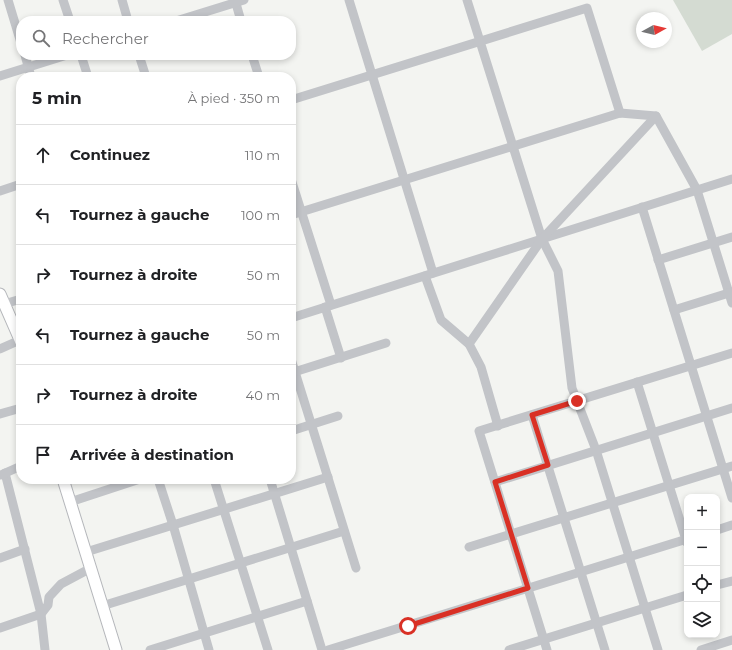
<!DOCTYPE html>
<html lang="fr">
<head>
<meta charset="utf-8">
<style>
	body { margin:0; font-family:Montserrat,sans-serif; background:#f6f6f6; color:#202124 }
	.controls { position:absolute; right:12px; bottom:12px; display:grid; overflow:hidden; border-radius:8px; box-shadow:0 2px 6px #0003 }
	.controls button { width:36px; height:36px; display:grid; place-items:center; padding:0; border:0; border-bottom:1px solid #e0e0e0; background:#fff; color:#202124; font:20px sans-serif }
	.compass { position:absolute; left:636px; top:12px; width:36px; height:36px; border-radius:50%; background:#fff; box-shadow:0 2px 6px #0003; rotate:82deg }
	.stop { position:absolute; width:12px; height:12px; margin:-9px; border:3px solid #d93025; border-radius:50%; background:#fff }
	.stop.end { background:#d93025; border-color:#fff; box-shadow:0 1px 4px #0008 }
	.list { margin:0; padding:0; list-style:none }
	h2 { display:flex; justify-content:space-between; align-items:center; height:52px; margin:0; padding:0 16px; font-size:17px }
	h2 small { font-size:13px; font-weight:400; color:#757577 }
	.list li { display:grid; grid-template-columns:26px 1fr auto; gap:12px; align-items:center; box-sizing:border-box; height:60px; padding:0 16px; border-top:1px solid #e0e0e0 }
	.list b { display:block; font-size:15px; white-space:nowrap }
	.list em { font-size:13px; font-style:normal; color:#757577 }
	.icon { flex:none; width:22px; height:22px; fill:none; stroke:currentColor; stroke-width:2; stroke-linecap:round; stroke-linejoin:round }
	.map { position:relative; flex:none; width:732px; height:650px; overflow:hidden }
	.search { position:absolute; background:#fff; box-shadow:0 2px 6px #0003; left:16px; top:16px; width:280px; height:44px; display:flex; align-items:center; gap:10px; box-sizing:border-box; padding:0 14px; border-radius:16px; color:#757577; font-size:15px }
	.panel { position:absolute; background:#fff; box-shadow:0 2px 6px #0003; left:16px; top:72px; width:280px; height:412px; border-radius:16px }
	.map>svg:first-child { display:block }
	.green { fill:#d4dbd2 }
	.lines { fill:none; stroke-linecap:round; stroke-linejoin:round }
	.major-casing { stroke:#b5b7bb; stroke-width:13 }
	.minor { stroke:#c2c4c8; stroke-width:9 }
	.major { stroke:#fff; stroke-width:11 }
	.route { stroke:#d93025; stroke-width:5 }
</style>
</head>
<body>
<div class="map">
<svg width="732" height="650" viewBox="0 0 732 650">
	<rect width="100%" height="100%" fill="#f3f4f1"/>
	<polygon class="green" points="673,0 732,0 732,34 702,51"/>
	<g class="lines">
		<defs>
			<g id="major">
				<polyline points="0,294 21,342"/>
				<polyline points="63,479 116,650"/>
			</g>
		</defs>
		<use href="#major" class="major-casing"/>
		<g class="minor">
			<polyline points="8,0 21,43"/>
			<polyline points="63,0 70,21"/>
			<polyline points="122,0 128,21"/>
			<polyline points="235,0 241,21"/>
			<polyline points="349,0 433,273"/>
			<polyline points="467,0 542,239 558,271 572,388 596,450 658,650"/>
			<polyline points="176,21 244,0"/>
			<polyline points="25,55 31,77"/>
			<polyline points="81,55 88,77"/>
			<polyline points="139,55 146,77"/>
			<polyline points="252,55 259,77"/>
			<polyline points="0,76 67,55"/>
			<polyline points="291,100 587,8 620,113"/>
			<polyline points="291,179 331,305"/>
			<polyline points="0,191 21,184"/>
			<polyline points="642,207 732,498"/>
			<polyline points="291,215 620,113 656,116 697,190 732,303"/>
			<polyline points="658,260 732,237"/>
			<polyline points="425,276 441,320 469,344 481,367 498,426"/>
			<polyline points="4,304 21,299"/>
			<polyline points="325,307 341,358"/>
			<polyline points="674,310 732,292"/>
			<polyline points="291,318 732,179"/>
			<polyline points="469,344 542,239 656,116"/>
			<polyline points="0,349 20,340"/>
			<polyline points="291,359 356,568"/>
			<polyline points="291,373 386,343"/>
			<polyline points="637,382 687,543"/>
			<polyline points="0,414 21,408"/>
			<polyline points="532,415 605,650"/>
			<polyline points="291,431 338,416"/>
			<polyline points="5,473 41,614 45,650"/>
			<polyline points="1,475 21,466"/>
			<polyline points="158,479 173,525 209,650"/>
			<polyline points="214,479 268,650"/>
			<polyline points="270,479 322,650"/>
			<polyline points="495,482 732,408"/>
			<polyline points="70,502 140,479"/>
			<polyline points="717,530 732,525"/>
			<polyline points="469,547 732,466"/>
			<polyline points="86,552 328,477"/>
			<polyline points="0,558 25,549"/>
			<polyline points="717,585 732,581"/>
			<polyline points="102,606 344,531"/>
			<polyline points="0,628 41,614 48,605 49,597 61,584 91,568"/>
			<polyline points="150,650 307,601"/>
			<polyline points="328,650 687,539"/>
			<polyline points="509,650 687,595"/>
			<polyline points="547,650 479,431 732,353"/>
			<polyline points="701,650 732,640"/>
		</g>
		<use href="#major" class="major"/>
	</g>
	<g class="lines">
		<polyline class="route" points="408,626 528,588 495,482 548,465 532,415 577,401"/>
	</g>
</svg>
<div class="controls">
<button>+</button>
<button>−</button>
<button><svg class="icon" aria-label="locate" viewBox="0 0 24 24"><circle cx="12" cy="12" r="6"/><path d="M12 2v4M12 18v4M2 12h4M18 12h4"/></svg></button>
<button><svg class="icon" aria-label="layers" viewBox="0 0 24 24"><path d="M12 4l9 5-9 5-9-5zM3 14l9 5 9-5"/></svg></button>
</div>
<svg class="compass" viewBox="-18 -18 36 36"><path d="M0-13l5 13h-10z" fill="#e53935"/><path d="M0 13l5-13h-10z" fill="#757577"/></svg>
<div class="stop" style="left:408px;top:626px"></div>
<div class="stop end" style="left:577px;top:401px"></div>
<div class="search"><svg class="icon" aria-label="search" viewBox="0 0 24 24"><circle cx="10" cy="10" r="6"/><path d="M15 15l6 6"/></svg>Rechercher</div>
<section class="panel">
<h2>5 min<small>À pied · 350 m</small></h2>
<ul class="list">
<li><svg class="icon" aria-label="ahead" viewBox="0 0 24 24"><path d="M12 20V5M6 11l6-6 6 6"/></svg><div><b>Continuez</b></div><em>110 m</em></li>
<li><svg class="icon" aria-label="left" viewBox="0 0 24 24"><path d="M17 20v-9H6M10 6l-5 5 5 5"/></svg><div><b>Tournez à gauche</b></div><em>100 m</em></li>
<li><svg class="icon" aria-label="right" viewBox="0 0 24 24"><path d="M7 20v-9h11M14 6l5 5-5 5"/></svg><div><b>Tournez à droite</b></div><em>50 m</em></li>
<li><svg class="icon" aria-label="left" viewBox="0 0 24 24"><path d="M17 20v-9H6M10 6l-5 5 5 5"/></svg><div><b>Tournez à gauche</b></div><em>50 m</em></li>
<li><svg class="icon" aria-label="right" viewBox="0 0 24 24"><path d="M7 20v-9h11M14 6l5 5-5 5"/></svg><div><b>Tournez à droite</b></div><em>40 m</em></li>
<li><svg class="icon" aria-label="arrive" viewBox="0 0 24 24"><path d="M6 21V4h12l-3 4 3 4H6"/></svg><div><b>Arrivée à destination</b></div></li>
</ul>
</section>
</div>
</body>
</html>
